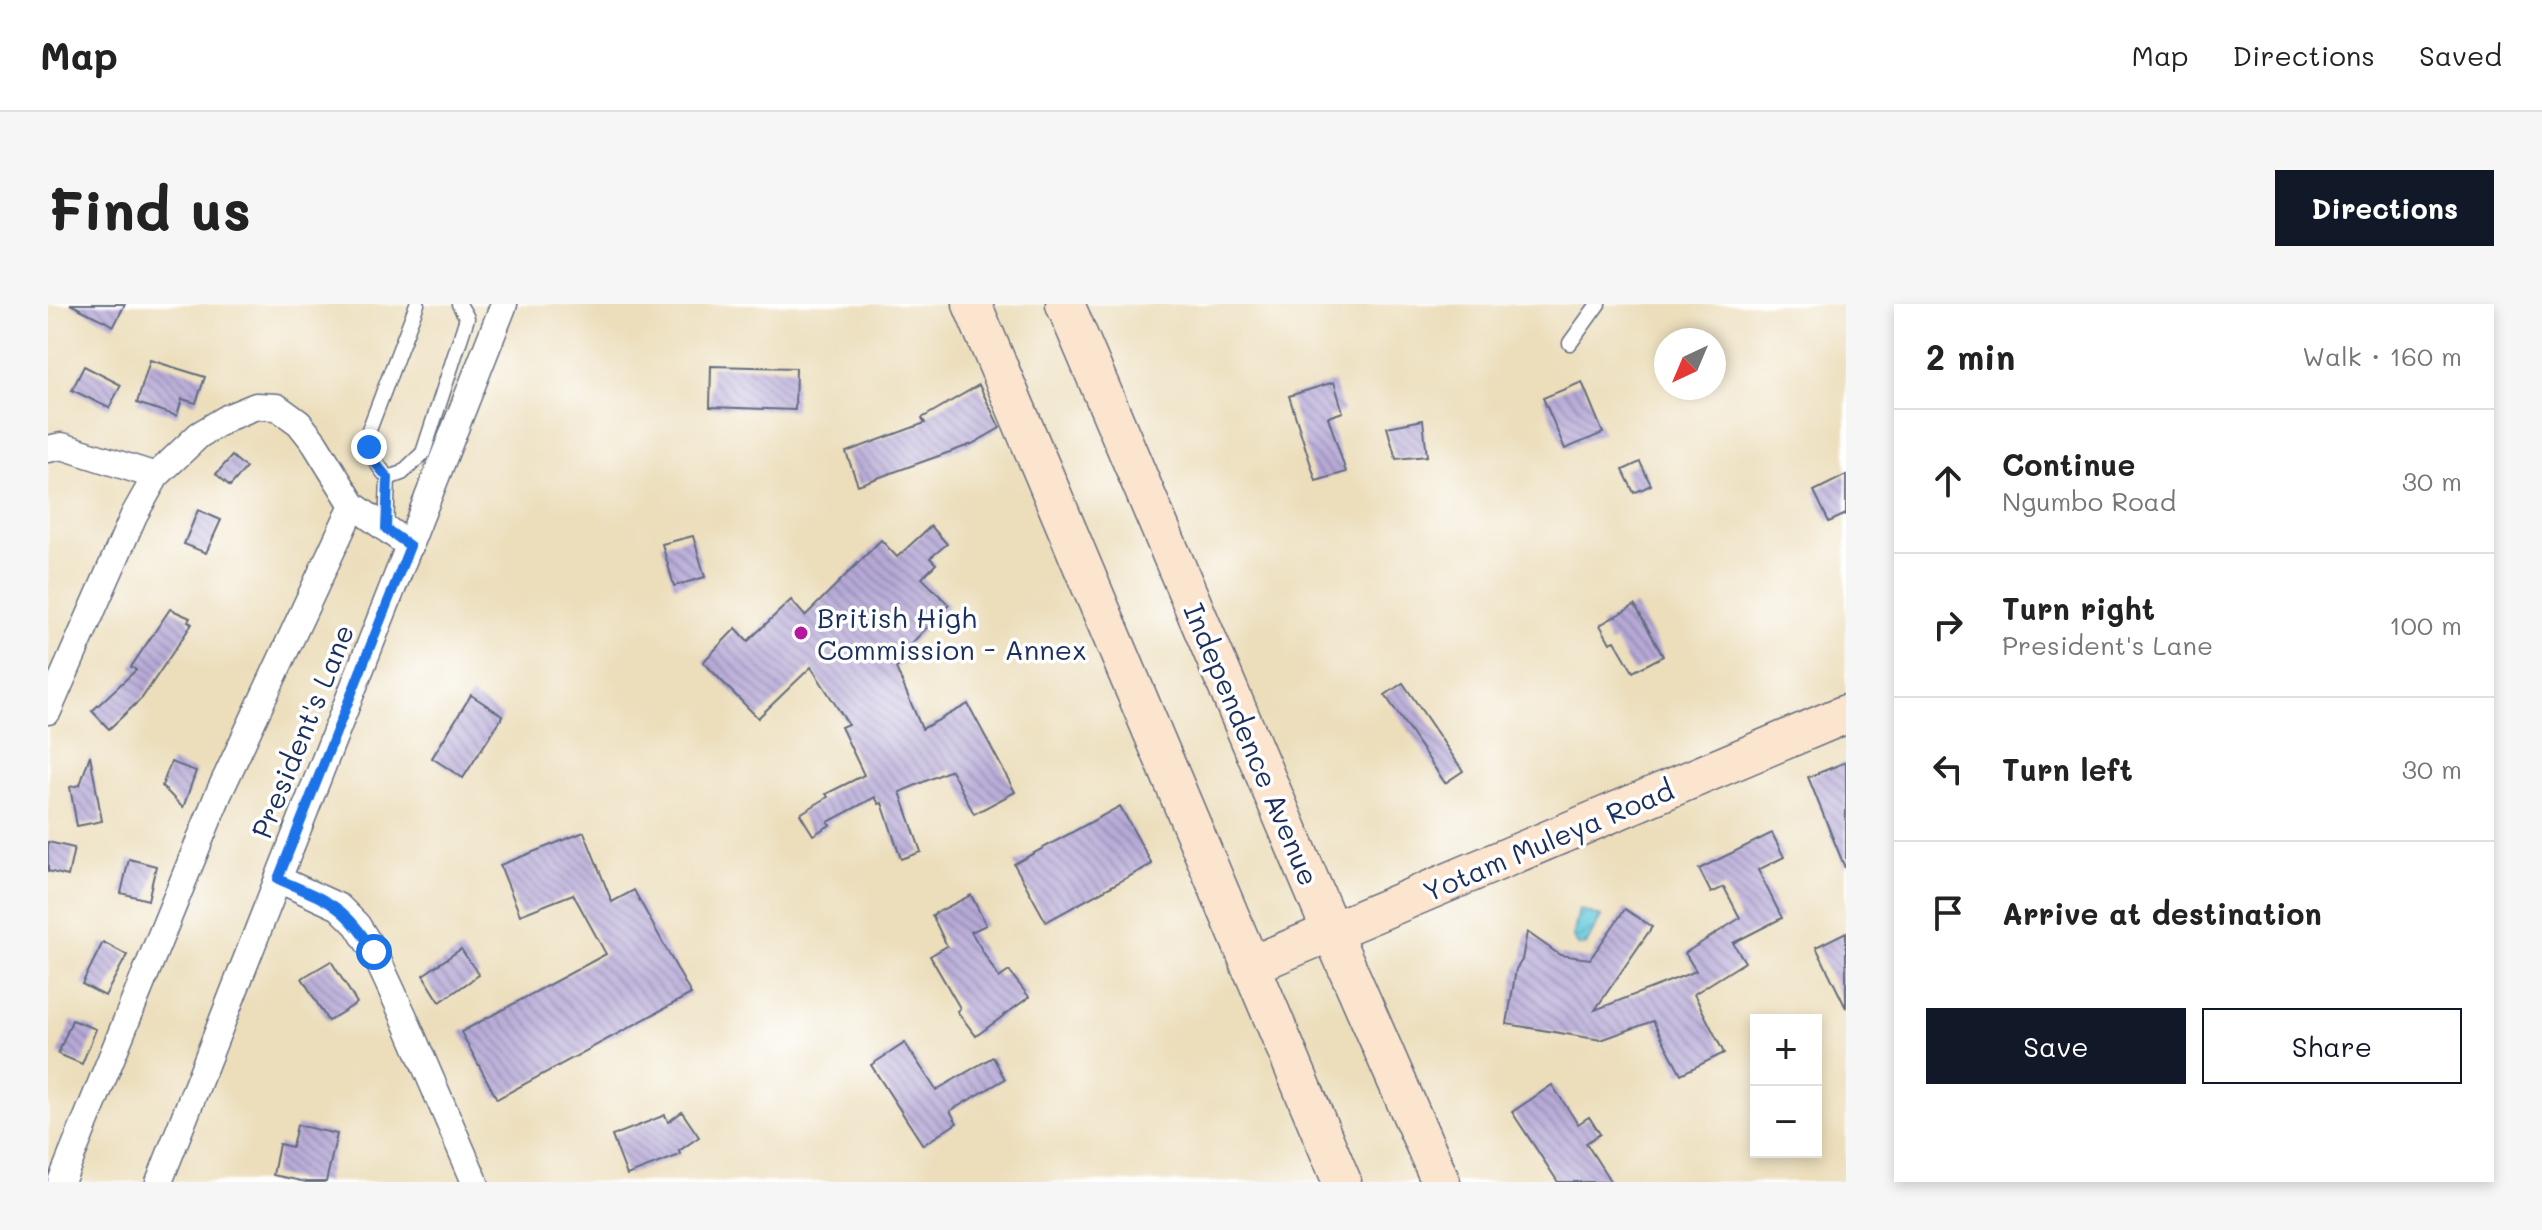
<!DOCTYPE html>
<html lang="en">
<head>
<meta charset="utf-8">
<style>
	body { margin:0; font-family:Mali,sans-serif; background:#f6f6f6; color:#222 }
	.controls { position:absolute; right:24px; bottom:24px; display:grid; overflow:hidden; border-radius:0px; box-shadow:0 4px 12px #0003 }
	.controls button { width:72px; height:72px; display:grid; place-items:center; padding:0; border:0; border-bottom:2px solid #e0e0e0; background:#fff; color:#222; font:40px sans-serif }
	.compass { position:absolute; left:1606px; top:24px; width:72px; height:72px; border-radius:50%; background:#fff; box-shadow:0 4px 12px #0003; rotate:224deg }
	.stop { position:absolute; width:24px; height:24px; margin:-18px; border:6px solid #1a73e8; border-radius:50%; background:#fff }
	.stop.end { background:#1a73e8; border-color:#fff; box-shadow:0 2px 8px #0008 }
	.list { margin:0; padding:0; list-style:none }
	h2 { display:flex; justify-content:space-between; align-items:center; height:104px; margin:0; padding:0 32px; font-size:34px }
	h2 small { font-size:26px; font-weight:400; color:#767676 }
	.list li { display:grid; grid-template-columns:52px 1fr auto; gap:24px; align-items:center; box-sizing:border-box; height:144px; padding:0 32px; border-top:2px solid #e0e0e0 }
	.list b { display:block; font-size:30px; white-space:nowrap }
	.list p { margin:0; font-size:26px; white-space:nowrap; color:#767676 }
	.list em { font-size:26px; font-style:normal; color:#767676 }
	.actions { display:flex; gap:16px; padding:24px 32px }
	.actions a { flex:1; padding:18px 0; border:2px solid #111827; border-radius:0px; text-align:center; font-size:28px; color:#111827 }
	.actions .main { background:#111827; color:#fff }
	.icon { flex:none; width:44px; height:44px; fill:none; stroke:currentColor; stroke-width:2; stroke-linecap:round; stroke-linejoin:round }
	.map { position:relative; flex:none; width:1798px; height:878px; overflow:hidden; border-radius:0px }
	header { display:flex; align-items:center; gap:48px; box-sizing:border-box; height:112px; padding:0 40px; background:#fff; border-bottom:2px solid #e0e0e0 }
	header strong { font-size:38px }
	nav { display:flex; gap:44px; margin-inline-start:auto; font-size:28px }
	.intro { display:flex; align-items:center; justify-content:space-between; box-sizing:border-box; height:192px; padding:0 48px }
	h1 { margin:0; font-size:56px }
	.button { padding:20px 36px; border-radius:0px; background:#111827; color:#fff; font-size:28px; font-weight:700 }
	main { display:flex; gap:48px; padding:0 48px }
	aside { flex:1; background:#fff; border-radius:0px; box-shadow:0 4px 12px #0003 }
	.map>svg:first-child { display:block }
	.water { fill:url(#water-waves); stroke:#3d7c9c; stroke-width:2 }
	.building { fill:url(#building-back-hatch) }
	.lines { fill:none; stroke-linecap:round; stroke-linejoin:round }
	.lane-casing { stroke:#646c7f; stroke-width:17 }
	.street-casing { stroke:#646c7f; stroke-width:29 }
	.secondary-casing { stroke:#646c7f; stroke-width:41 }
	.lane { stroke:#fff; stroke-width:14 }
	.street { stroke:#fff; stroke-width:26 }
	.secondary { stroke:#fce5cf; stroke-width:38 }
	.route { stroke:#1a73e8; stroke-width:10 }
	.poi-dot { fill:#b5179e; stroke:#fff; stroke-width:3 }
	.labels { text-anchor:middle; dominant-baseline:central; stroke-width:7; stroke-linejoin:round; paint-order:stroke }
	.poi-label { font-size:28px; fill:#1b2f5e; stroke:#fff; text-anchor:start }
	.street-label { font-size:28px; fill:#1b2f5e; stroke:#fff }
</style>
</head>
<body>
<header>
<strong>Map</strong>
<nav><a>Map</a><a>Directions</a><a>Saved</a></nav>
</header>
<div class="intro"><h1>Find us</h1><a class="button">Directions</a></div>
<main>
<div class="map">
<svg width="1798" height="878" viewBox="0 0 1798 878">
	<defs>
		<pattern id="water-waves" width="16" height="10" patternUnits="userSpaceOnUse" patternTransform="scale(2)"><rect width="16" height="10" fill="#5fc8da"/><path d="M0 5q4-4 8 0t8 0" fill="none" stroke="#4ea3b4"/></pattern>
		<pattern id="building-back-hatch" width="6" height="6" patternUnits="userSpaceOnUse" patternTransform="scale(2)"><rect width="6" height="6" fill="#b6a9d6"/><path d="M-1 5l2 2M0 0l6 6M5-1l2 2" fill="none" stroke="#938ab1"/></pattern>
	</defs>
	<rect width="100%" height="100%" fill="#fff"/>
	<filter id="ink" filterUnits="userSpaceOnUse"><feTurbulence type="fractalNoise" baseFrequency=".0125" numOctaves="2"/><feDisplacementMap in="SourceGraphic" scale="16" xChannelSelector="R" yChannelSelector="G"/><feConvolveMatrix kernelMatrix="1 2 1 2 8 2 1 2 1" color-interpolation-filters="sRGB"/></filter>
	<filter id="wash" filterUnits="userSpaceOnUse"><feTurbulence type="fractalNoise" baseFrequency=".006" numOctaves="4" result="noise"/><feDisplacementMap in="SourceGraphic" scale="32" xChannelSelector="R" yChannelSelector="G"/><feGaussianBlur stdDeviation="1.8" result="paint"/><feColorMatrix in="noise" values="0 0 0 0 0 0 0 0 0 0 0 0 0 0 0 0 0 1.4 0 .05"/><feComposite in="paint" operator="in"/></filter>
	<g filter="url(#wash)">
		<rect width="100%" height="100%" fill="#ecdebb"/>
		<polygon class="water" points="1531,605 1553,613 1538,641 1531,642 1525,634"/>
		<g id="blocks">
			<g class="building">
				<polygon points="22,0 77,0 66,22"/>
				<polygon points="102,56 157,73 148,99 134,95 129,112 89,99"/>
				<polygon points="36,62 73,81 61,104 24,86"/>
				<polygon points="663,62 748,64 747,106 662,103"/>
				<polygon points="1286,78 1295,108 1280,113 1298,168 1268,177 1241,92"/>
				<polygon points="1534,78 1555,129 1517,145 1495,94"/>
				<polygon points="931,81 952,124 924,140 810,181 798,148 877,119 874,114"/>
				<polygon points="1375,116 1379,152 1348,155 1339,123"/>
				<polygon points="184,152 198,164 182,182 168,170"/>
				<polygon points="1592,158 1603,181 1586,189 1575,166"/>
				<polygon points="1798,171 1798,210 1781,218 1766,187"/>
				<polygon points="150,206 173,216 158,249 136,240"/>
				<polygon points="883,222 899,240 882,254 888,260 874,274 901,301 857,346 864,354 848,364 874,425 920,400 967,488 926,510 903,466 852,488 873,548 853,555 834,499 831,500 827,493 780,518 782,521 765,531 752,510 780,493 778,490 816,471 793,423 800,420 763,363 710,414 655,358 688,324 700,337 743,296 757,312 833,236 849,253"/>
				<polygon points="645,232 657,273 626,282 614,240"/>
				<polygon points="1587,301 1615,352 1585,368 1567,337 1562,339 1552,321"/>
				<polygon points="122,305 142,314 140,317 144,320 94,394 61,425 44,407 88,366 83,363"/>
				<polygon points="1355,379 1415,467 1397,479 1337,391"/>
				<polygon points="423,391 455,412 415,474 384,454"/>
				<polygon points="42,451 54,517 29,522 22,483 32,481"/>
				<polygon points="123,458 148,467 135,504 114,482"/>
				<polygon points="1798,458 1798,564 1797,564 1760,473"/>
				<polygon points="1072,502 1104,560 998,618 966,560"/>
				<polygon points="536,528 564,598 586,586 643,690 449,795 413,728 558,650 525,590 472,611 452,561"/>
				<polygon points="1724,529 1736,553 1710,566 1734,614 1685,639 1697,658 1646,690 1676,749 1633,770 1605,717 1553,736 1459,720 1468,665 1474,656 1479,628 1512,651 1542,655 1577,605 1604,623 1547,706 1648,667 1637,649 1692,614 1676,583 1663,589 1651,565"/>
				<polygon points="0,538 26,544 20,572 0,567"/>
				<polygon points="81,555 108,562 100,596 73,589"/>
				<polygon points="923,591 938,621 923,628 951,674 961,667 981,693 928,732 909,707 912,704 882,652 899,642 884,611"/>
				<polygon points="1798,628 1798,704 1768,643"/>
				<polygon points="55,638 79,651 57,692 34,680"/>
				<polygon points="413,645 431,671 392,698 375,671"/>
				<polygon points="283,657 309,699 280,717 254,674"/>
				<polygon points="24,716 48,725 34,760 10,750"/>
				<polygon points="857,739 888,786 945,753 957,775 902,807 909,819 875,841 823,761"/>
				<polygon points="1504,781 1530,820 1541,813 1552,830 1538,839 1563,878 1510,878 1464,808"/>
				<polygon points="634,808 651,833 631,847 632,851 579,871 564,832 617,811 620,818"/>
				<polygon points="249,821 289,830 278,878 258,878 225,871 231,840 244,843"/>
			</g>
		</g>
	</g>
	<g filter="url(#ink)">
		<use href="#blocks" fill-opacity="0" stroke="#646c7f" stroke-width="2"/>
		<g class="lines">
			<defs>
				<g id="lane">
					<polyline points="1522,39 1550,0"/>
					<polyline points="340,174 354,169 375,149 419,14 411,0"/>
					<path d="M338,225L340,174C327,159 321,147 321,126L369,0"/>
				</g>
				<g id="street">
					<polyline points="0,145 14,142 108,172"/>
					<polyline points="0,407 86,211 108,172 151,131 181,113 208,102 229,103 251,119 266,138 305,201 362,242"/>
					<polyline points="230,575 291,603 309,621 326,648 356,713 427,878"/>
					<polyline points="13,878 170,491 305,201"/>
					<polyline points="111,878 456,0"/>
				</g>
				<g id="secondary">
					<polyline points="924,0 1294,878"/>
					<polyline points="1017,0 1284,629 1393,878"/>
					<polyline points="1202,662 1798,410"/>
				</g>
			</defs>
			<use href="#lane" class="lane-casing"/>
			<use href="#street" class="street-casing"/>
			<use href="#secondary" class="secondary-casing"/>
			<use href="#lane" class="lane"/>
			<use href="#street" class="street"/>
			<use href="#secondary" class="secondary"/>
		</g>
	</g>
	<g class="lines" filter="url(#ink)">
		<path class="route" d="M321,143L328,160L340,174L338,225L362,242L230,575C280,597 296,600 326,648"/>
	</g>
	<circle class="poi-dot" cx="753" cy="329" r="8"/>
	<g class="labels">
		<g class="poi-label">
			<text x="769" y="313">British High<tspan x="769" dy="32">Commission - Annex</tspan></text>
		</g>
		<g class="street-label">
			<text transform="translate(254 427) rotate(-68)">President's Lane</text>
			<text transform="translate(1204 440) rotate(67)">Independence Avenue</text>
			<text transform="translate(1500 536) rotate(-23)">Yotam Muleya Road</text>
		</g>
	</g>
</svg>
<div class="controls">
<button>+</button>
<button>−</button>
</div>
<svg class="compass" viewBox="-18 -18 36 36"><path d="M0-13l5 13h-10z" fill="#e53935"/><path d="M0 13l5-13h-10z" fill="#767676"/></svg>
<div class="stop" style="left:326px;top:648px"></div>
<div class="stop end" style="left:321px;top:143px"></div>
</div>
<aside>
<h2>2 min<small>Walk · 160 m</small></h2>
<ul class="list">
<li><svg class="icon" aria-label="ahead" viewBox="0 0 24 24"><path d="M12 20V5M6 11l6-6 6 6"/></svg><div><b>Continue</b><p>Ngumbo Road</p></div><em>30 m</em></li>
<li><svg class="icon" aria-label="right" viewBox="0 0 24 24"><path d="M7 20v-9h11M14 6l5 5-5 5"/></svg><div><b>Turn right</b><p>President's Lane</p></div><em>100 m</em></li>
<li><svg class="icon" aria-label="left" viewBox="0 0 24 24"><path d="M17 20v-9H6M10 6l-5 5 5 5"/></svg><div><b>Turn left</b></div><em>30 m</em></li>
<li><svg class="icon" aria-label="arrive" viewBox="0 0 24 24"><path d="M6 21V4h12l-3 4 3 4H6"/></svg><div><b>Arrive at destination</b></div></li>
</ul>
<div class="actions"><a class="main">Save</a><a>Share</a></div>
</aside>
</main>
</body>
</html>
